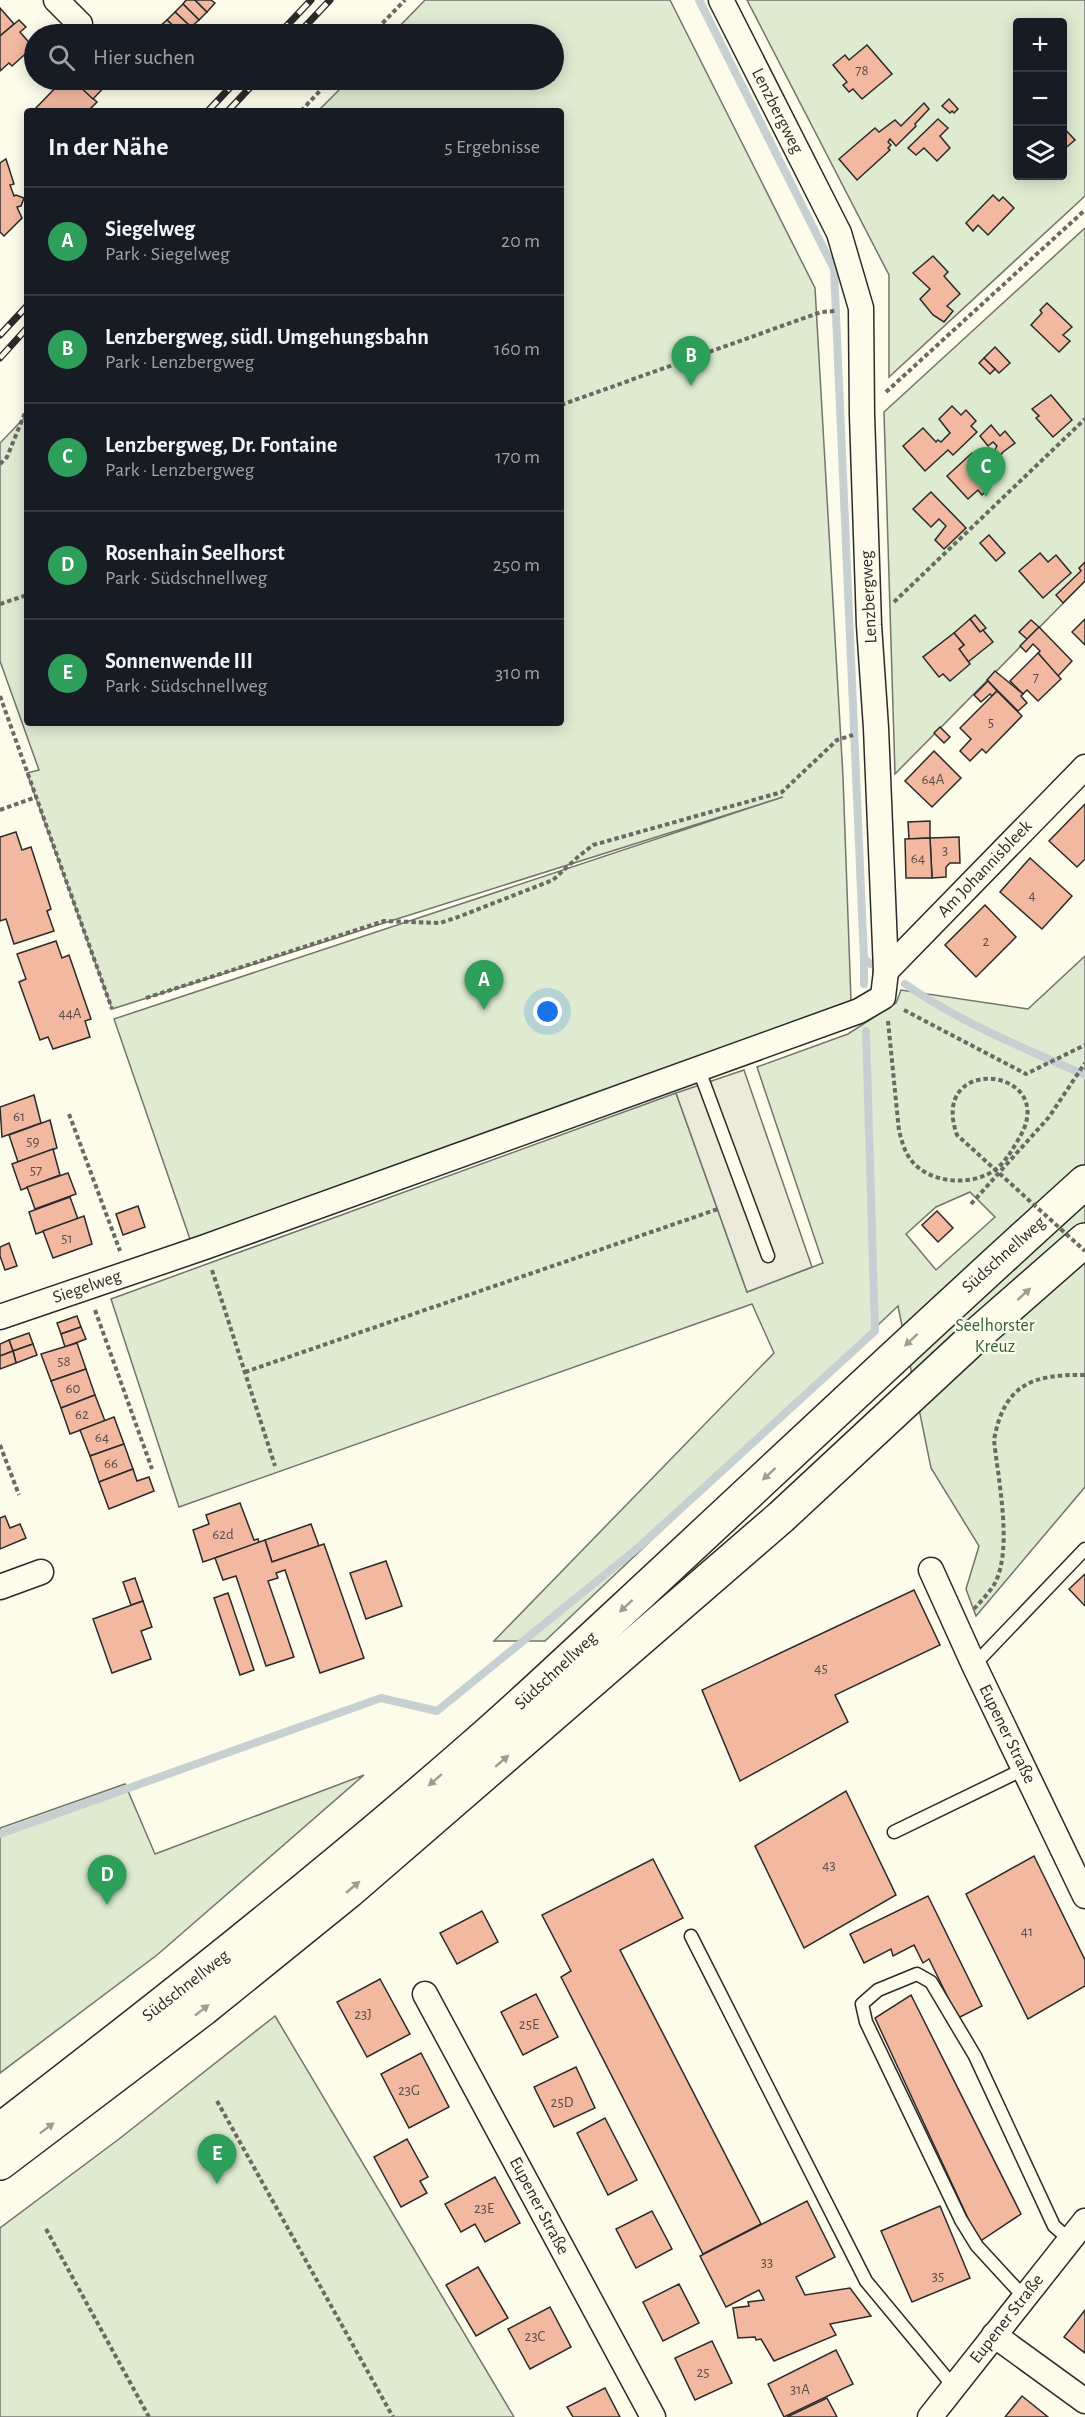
<!DOCTYPE html>
<html lang="de">
<head>
<meta charset="utf-8">
<style>
	body { margin:0; font-family:"Alegreya Sans",sans-serif; background:#242831; color:#f1f3f6 }
	.controls { position:absolute; right:18px; top:18px; display:grid; overflow:hidden; border-radius:6px; box-shadow:0 3px 15px #0003 }
	.controls button { width:54px; height:54px; display:grid; place-items:center; padding:0; border:0; border-bottom:2px solid #363941; background:#171b24; color:#f1f3f6; font:30px sans-serif }
	.you { position:absolute; left:548px; top:1012px; width:21px; height:21px; margin:-15px; border:4px solid #fff; border-radius:50%; background:#1a73e8; box-shadow:0 0 0 9px #1a73e833 }
	.badge { display:grid; place-items:center; width:39px; height:39px; border-radius:50%; background:#b45309; color:#fff; font-size:20px; font-weight:700 }
	.pin { position:absolute; translate:-50% -50px; filter:drop-shadow(0 2px 3px #0008) }
	.pin::after { content:''; position:absolute; top:32px; width:21px; height:18px; background:inherit; clip-path:polygon(0 0,100% 0,50% 100%) }
	.list { margin:0; padding:0; list-style:none }
	h2 { display:flex; justify-content:space-between; align-items:center; height:78px; margin:0; padding:0 24px; font-size:26px }
	h2 small { font-size:20px; font-weight:400; color:#9ea1a6 }
	.list li { display:grid; grid-template-columns:39px 1fr auto; gap:18px; align-items:center; box-sizing:border-box; height:108px; padding:0 24px; border-top:2px solid #363941 }
	.list b { display:block; font-size:22px; white-space:nowrap }
	.list p { margin:0; font-size:20px; white-space:nowrap; color:#9ea1a6 }
	.list em { font-size:20px; font-style:normal; color:#9ea1a6 }
	.icon { flex:none; width:33px; height:33px; fill:none; stroke:currentColor; stroke-width:2; stroke-linecap:round; stroke-linejoin:round }
	.map { position:relative; flex:none; width:1085px; height:2417px; overflow:hidden }
	.search { position:absolute; background:#171b24; box-shadow:0 3px 15px #0003; left:24px; top:24px; width:540px; height:66px; display:flex; align-items:center; gap:15px; box-sizing:border-box; padding:0 21px; border-radius:33px; color:#9ea1a6; font-size:22px }
	.panel { position:absolute; background:#171b24; box-shadow:0 3px 15px #0003; left:24px; top:108px; width:540px; height:618px; border-radius:6px }
	.map>svg:first-child { display:block }
	.green { fill:#deebd1; stroke:#74746e; stroke-width:1.5; fill-rule:evenodd }
	.parking { fill:#eceadb; stroke:#74746e; stroke-width:1.5 }
	.lines { fill:none; stroke-linecap:round; stroke-linejoin:round }
	.stream { stroke:#c7d0d0; stroke-width:8 }
	.building { fill:#f2b8a0; stroke:#2b2b2b; stroke-width:1.5 }
	.lane-casing { stroke:#2b2b2b; stroke-width:15 }
	.street-casing { stroke:#2b2b2b; stroke-width:27 }
	.highway-casing { stroke:#2b2b2b; stroke-width:36 }
	.path { stroke:#6a6964; stroke-width:4; stroke-dasharray:4.5 3; stroke-linecap:butt }
	.lane { stroke:#fdfbea; stroke-width:12 }
	.street { stroke:#fdfbea; stroke-width:24 }
	.highway { stroke:#fdfbea; stroke-width:33 }
	.rail-casing { stroke:#2b2b2b; stroke-width:7 }
	.rail { stroke:#fdfbea; stroke-width:4.5; stroke-dasharray:14; stroke-linecap:butt }
	.path-bridge { stroke:#6a6964; stroke-width:4; stroke-dasharray:4.5 3; stroke-linecap:butt }
	.oneway { fill:#9e9d94 }
	.labels { text-anchor:middle; dominant-baseline:central; stroke-width:4.5; stroke-linejoin:round; paint-order:stroke }
	.number-label { font-size:15px; fill:#5d4e48 }
	.street-label { font-size:18px; fill:#2b2b2b; stroke:#fdfbea }
	.park-label { font-size:18px; fill:#34623c; stroke:#fdfbea }
</style>
</head>
<body>
<div class="map">
<svg width="1085" height="2417" viewBox="0 0 1085 2417">
	<rect width="100%" height="100%" fill="#fdfbea"/>
	<g class="green">
		<polygon points="425,0 670,0 815,288 843,777 851,1001 192,1245 114,1019 783,797 112,1009 27,773 39,770 0,661 0,443 27,415 27,723 561,723 561,111 318,111 349,80 554,80 554,34 392,34"/>
		<path d="M747,0H1085V196L889,377V275ZM1018,22H1062V176H1018Z"/>
		<polygon points="1085,228 1085,581 895,774 884,412"/>
		<path d="M1085,956V1487L976,1616L966,1589L979,1546L931,1468L898,1306L545,1641H494L774,1353L752,1304L179,1507L111,1299L676,1093L747,1292L823,1263L757,1067L848,1034L896,1003L901,990L1028,1009ZM970,1192L995,1217L936,1270L906,1234L936,1207Z"/>
		<polygon points="364,1775 157,1955 0,2073 0,1828 125,1784 155,1854"/>
		<polygon points="275,2016 514,2417 0,2417 0,2228 119,2139"/>
	</g>
	<polygon class="parking" points="744,1070 812,1267 747,1292 676,1093"/>
	<g class="lines">
		<g class="stream">
			<polyline points="699,0 834,269 864,959 871,964"/>
			<polyline points="864,959 864,984"/>
			<path d="M905,984C960,1022 1023,1048 1085,1075"/>
			<polyline points="0,1834 381,1698 437,1711 640,1546 875,1331 866,1031"/>
		</g>
	</g>
	<g class="building">
		<polygon points="186,0 195,0 207,12 199,20 183,4"/>
		<polygon points="195,0 211,0 215,3 207,12"/>
		<polygon points="183,4 199,20 191,27 175,12"/>
		<polygon points="0,8 14,24 0,36"/>
		<polygon points="175,12 191,27 184,34 182,34 167,20"/>
		<polygon points="19,20 26,27 20,32 33,47 12,66 9,63 0,71 0,36"/>
		<polygon points="167,20 182,34 166,34 159,27"/>
		<polygon points="867,45 892,74 862,99 853,89 849,92 843,85 847,82 833,65 845,55 849,60"/>
		<polygon points="63,80 73,80 97,102 88,111 33,111"/>
		<polygon points="73,80 111,80 93,99"/>
		<polygon points="949,99 958,109 954,113 952,111 950,113 942,106"/>
		<polygon points="924,103 929,109 915,124 916,126 896,146 890,139 888,142 891,145 888,148 890,150 857,180 839,159 875,128 879,132 895,120 901,126"/>
		<polygon points="938,119 948,128 940,136 950,148 937,161 924,148 916,155 908,148"/>
		<polygon points="1062,126 1075,140 1062,151"/>
		<polygon points="6,159 14,184 10,185 14,196 16,195 24,198 21,206 17,207 22,218 4,236 0,232 0,163"/>
		<polygon points="993,195 999,201 1003,197 1014,208 988,235 978,225 973,231 966,223"/>
		<polygon points="933,256 948,272 944,276 960,294 947,306 953,311 944,322 933,315 920,299 930,289 913,273"/>
		<polygon points="1047,303 1072,327 1063,335 1070,341 1059,352 1031,325 1042,313 1040,310"/>
		<polygon points="995,347 1010,363 999,373 984,358"/>
		<polygon points="984,358 995,369 990,374 979,363"/>
		<polygon points="1051,395 1072,420 1053,437 1036,418 1039,416 1032,409"/>
		<polygon points="952,406 961,415 966,410 976,421 971,426 977,432 953,455 948,450 925,471 903,446 923,428 936,442 938,440 941,442 950,433 939,419"/>
		<polygon points="991,425 1000,436 1005,431 1015,443 1003,452 993,465 988,462 997,446 993,442 988,446 980,436"/>
		<polygon points="972,453 980,462 974,468 990,487 982,495 978,490 968,499 947,476"/>
		<polygon points="931,492 966,528 944,549 935,540 946,526 939,519 931,527 913,509"/>
		<polygon points="989,535 1005,553 996,561 980,543"/>
		<polygon points="1040,553 1048,562 1056,555 1071,573 1043,598 1019,571"/>
		<polygon points="1085,562 1085,581 1063,603 1056,595 1081,571 1079,568"/>
		<polygon points="975,615 986,628 980,632 970,619"/>
		<polygon points="970,619 980,632 983,630 993,642 968,662 959,649 964,645 954,633"/>
		<polygon points="1085,619 1085,645 1072,632"/>
		<polygon points="1031,620 1039,627 1027,639 1019,632"/>
		<polygon points="1039,627 1072,661 1058,676 1042,660 1043,659 1038,653 1040,651 1033,644 1026,652 1020,646"/>
		<polygon points="954,633 964,645 959,649 970,664 950,681 943,674 939,677 923,657"/>
		<polygon points="1038,653 1061,679 1038,701 1027,690 1023,694 1010,681"/>
		<polygon points="995,671 1023,694 1021,696 1027,703 1018,711 987,680"/>
		<polygon points="988,681 997,691 992,696 990,694 981,702 974,695"/>
		<polygon points="997,691 1022,716 986,753 982,749 970,761 960,751 971,739 960,728"/>
		<polygon points="940,727 950,737 944,743 934,733"/>
		<polygon points="934,751 961,778 932,807 905,781"/>
		<polygon points="1085,804 1085,859 1077,867 1049,841"/>
		<polygon points="930,821 930,838 909,839 908,822"/>
		<polygon points="16,832 22,850 31,847 51,909 47,911 54,931 14,944 6,919 0,921 0,837"/>
		<polygon points="959,837 960,863 950,863 946,867 946,877 932,878 930,838"/>
		<polygon points="930,838 932,878 906,878 905,839"/>
		<polygon points="1030,858 1072,896 1042,929 1000,892"/>
		<polygon points="985,905 1016,937 976,977 945,945"/>
		<polygon points="56,941 62,958 69,955 91,1019 85,1021 90,1037 53,1049 48,1037 40,1040 19,982 26,979 17,954"/>
		<polygon points="34,1095 41,1123 2,1137 0,1107"/>
		<polygon points="50,1120 57,1148 18,1162 9,1135"/>
		<polygon points="53,1149 60,1175 21,1190 12,1164"/>
		<polygon points="68,1173 76,1194 35,1209 27,1187"/>
		<polygon points="70,1197 78,1219 36,1234 29,1212"/>
		<polygon points="138,1206 145,1227 123,1235 116,1214"/>
		<polygon points="937,1211 953,1228 938,1242 922,1225"/>
		<polygon points="84,1216 92,1244 53,1258 43,1231"/>
		<polygon points="9,1243 17,1266 5,1270 0,1256 0,1247"/>
		<polygon points="77,1316 81,1327 61,1334 57,1323"/>
		<polygon points="81,1327 86,1339 65,1347 61,1334"/>
		<polygon points="29,1333 33,1344 13,1351 9,1340"/>
		<polygon points="9,1340 13,1351 0,1356 0,1344"/>
		<polygon points="77,1343 86,1369 51,1381 41,1354"/>
		<polygon points="33,1344 37,1355 16,1363 13,1351"/>
		<polygon points="13,1351 16,1363 0,1369 0,1356"/>
		<polygon points="86,1369 95,1395 61,1408 51,1381"/>
		<polygon points="95,1395 105,1421 70,1434 61,1408"/>
		<polygon points="114,1417 124,1444 90,1456 80,1430"/>
		<polygon points="124,1444 133,1469 99,1482 90,1456"/>
		<polygon points="133,1469 137,1481 149,1477 154,1491 109,1509 99,1482"/>
		<polygon points="240,1503 254,1540 258,1539 259,1543 203,1562 193,1530 209,1524 206,1515"/>
		<polygon points="5,1516 10,1528 20,1524 26,1538 0,1549 0,1518"/>
		<polygon points="311,1524 319,1546 272,1562 265,1540"/>
		<polygon points="265,1540 272,1562 324,1544 364,1658 320,1673 285,1570 276,1573 278,1578 268,1581 294,1657 266,1666 236,1576 223,1580 215,1558"/>
		<polygon points="386,1561 402,1606 366,1619 350,1573"/>
		<polygon points="1085,1574 1085,1606 1069,1589"/>
		<polygon points="135,1578 143,1601 131,1605 123,1582"/>
		<polygon points="914,1590 940,1645 835,1695 848,1722 740,1781 702,1690"/>
		<polygon points="228,1593 254,1670 240,1675 214,1598"/>
		<polygon points="143,1601 152,1627 141,1631 151,1659 112,1673 93,1619"/>
		<polygon points="846,1791 896,1895 804,1948 755,1846"/>
		<polygon points="1034,1856 1085,1960 1085,1986 1028,2019 966,1894"/>
		<polygon points="653,1859 683,1918 620,1950 761,2224 703,2254 561,1977 571,1971 542,1915"/>
		<polygon points="928,1896 982,2006 958,2018 929,1959 923,1963 914,1945 893,1956 891,1949 864,1963 850,1934"/>
		<polygon points="482,1911 498,1942 457,1964 440,1933"/>
		<polygon points="380,1979 410,2034 367,2057 337,2002"/>
		<polygon points="536,1994 558,2037 523,2055 501,2012"/>
		<polygon points="911,1995 1021,2214 979,2242 875,2018"/>
		<polygon points="421,2053 449,2107 409,2128 381,2074"/>
		<polygon points="576,2067 595,2108 554,2127 534,2087"/>
		<polygon points="605,2118 637,2180 608,2195 577,2133"/>
		<polygon points="407,2139 428,2177 420,2181 427,2193 401,2207 374,2157"/>
		<polygon points="495,2177 520,2223 485,2242 475,2224 461,2232 445,2204"/>
		<polygon points="807,2201 835,2257 796,2277 805,2295 850,2288 871,2316 830,2324 836,2335 774,2361 761,2339 756,2340 755,2337 738,2338 733,2308 749,2306 748,2302 764,2300 759,2290 726,2307 700,2256"/>
		<polygon points="940,2206 970,2278 912,2302 881,2231"/>
		<polygon points="652,2211 672,2249 636,2268 616,2229"/>
		<polygon points="478,2267 508,2318 476,2336 446,2285"/>
		<polygon points="679,2284 699,2323 663,2341 643,2302"/>
		<polygon points="550,2307 571,2347 530,2369 508,2329"/>
		<polygon points="1085,2310 1085,2353 1064,2337"/>
		<polygon points="712,2341 732,2383 695,2400 675,2358"/>
		<polygon points="836,2350 853,2384 784,2417 768,2384"/>
		<polygon points="605,2388 620,2417 573,2417 567,2407"/>
		<polygon points="1022,2396 1048,2417 1005,2417"/>
		<polygon points="827,2398 837,2417 787,2417"/>
	</g>
	<g class="lines">
		<defs>
			<g id="lane">
				<polyline points="699,1070 768,1256"/>
				<polyline points="974,1665 1085,1549"/>
				<polyline points="894,1832 1024,1769"/>
				<polyline points="691,1936 866,2281 954,2387"/>
				<polyline points="1024,2297 977,2246 961,2220 866,2022 862,2004 878,1990 917,1974 931,1982 975,2056 1054,2226 1069,2239"/>
			</g>
			<g id="street">
				<polyline points="56,0 80,24"/>
				<polyline points="886,971 1085,767"/>
				<polyline points="0,1317 205,1247 859,1011 883,997 886,971 876,728 869,625 862,415 861,308 839,233 721,0"/>
				<polyline points="931,1570 974,1665 1085,1896"/>
				<polyline points="0,1587 41,1572"/>
				<polyline points="425,1994 653,2417"/>
				<polyline points="994,2335 1085,2401"/>
				<polyline points="930,2417 1085,2221"/>
			</g>
			<g id="highway">
				<path d="M0,2130C161,2006 320,1881 473,1747C526,1701 576,1653 628,1605C780,1464 931,1321 1085,1182"/>
				<polyline points="0,2163 203,2009 349,1891 781,1517 980,1332 1085,1240"/>
			</g>
		</defs>
		<use href="#lane" class="lane-casing"/>
		<use href="#street" class="street-casing"/>
		<use href="#highway" class="highway-casing"/>
		<g class="path">
			<polyline points="372,34 405,0"/>
			<polyline points="301,111 330,80"/>
			<polyline points="886,392 1085,210"/>
			<polyline points="561,405 821,312 836,311"/>
			<polyline points="0,464 7,457 27,408"/>
			<polyline points="894,602 1085,419"/>
			<polyline points="0,604 27,595"/>
			<polyline points="0,696 112,1009"/>
			<polyline points="0,810 36,797"/>
			<polyline points="146,998 384,921 440,923 458,917 553,880 579,856 593,845 782,792 837,740 853,735"/>
			<polyline points="904,1010 1026,1074 1085,1045"/>
			<path d="M888,1021L899,1131C902,1141 904,1151 911,1160C929,1184 973,1187 996,1169C1001,1165 1005,1160 1009,1155"/>
			<polyline points="69,1114 120,1251"/>
			<polyline points="971,1204 1049,1117 1085,1063"/>
			<polyline points="212,1270 275,1466"/>
			<polyline points="95,1310 152,1469"/>
			<polyline points="245,1372 718,1209"/>
			<polyline points="0,1445 19,1495"/>
			<path d="M974,1609C981,1601 990,1592 995,1583C1013,1548 998,1479 994,1440C1004,1384 1033,1374 1085,1375"/>
			<polyline points="217,2101 393,2417"/>
			<polyline points="46,2229 149,2417"/>
		</g>
		<use href="#lane" class="lane"/>
		<use href="#street" class="street"/>
		<use href="#highway" class="highway"/>
		<defs>
			<g id="rail">
				<polyline points="279,34 311,0"/>
				<polyline points="298,34 330,0"/>
				<polyline points="208,111 237,80"/>
				<polyline points="228,111 257,80"/>
				<polyline points="0,335 27,306"/>
				<polyline points="0,358 27,328"/>
			</g>
		</defs>
		<use href="#rail" class="rail-casing"/>
		<use href="#rail" class="rail"/>
		<path class="path-bridge" d="M1009,1155C1014,1146 1021,1137 1025,1126C1046,1066 929,1057 957,1135L1085,1251"/>
	</g>
	<defs><path id="oneway-solid" d="M-6-.8H1V-3.2L6.5 0L1 3.2V.8H-6Z" transform="scale(1.5)"/></defs>
	<g class="oneway">
		<use href="#oneway-solid" transform="translate(1024 1294) rotate(-42)"/>
		<use href="#oneway-solid" transform="translate(911 1340) rotate(137)"/>
		<use href="#oneway-solid" transform="translate(769 1474) rotate(137)"/>
		<use href="#oneway-solid" transform="translate(626 1606) rotate(137)"/>
		<use href="#oneway-solid" transform="translate(502 1761) rotate(-41)"/>
		<use href="#oneway-solid" transform="translate(435 1780) rotate(139)"/>
		<use href="#oneway-solid" transform="translate(353 1887) rotate(-40)"/>
		<use href="#oneway-solid" transform="translate(202 2010) rotate(-38)"/>
		<use href="#oneway-solid" transform="translate(47 2128) rotate(-37)"/>
	</g>
	<g class="labels">
		<g class="number-label">
			<text x="862" y="70">78</text>
			<text x="1036" y="677">7</text>
			<text x="991" y="722">5</text>
			<text x="933" y="779">64A</text>
			<text x="945" y="850">3</text>
			<text x="918" y="858">64</text>
			<text x="1032" y="895">4</text>
			<text x="986" y="941">2</text>
			<text x="70" y="1013">44A</text>
			<text x="19" y="1116">61</text>
			<text x="33" y="1141">59</text>
			<text x="36" y="1170">57</text>
			<text x="67" y="1238">51</text>
			<text x="64" y="1361">58</text>
			<text x="73" y="1388">60</text>
			<text x="82" y="1414">62</text>
			<text x="102" y="1437">64</text>
			<text x="111" y="1463">66</text>
			<text x="223" y="1534">62d</text>
			<text x="821" y="1668">45</text>
			<text x="829" y="1865">43</text>
			<text x="1027" y="1931">41</text>
			<text x="363" y="2014">23J</text>
			<text x="529" y="2024">25E</text>
			<text x="409" y="2090">23G</text>
			<text x="562" y="2102">25D</text>
			<text x="484" y="2208">23E</text>
			<text x="767" y="2262">33</text>
			<text x="938" y="2276">35</text>
			<text x="535" y="2336">23C</text>
			<text x="703" y="2372">25</text>
			<text x="800" y="2389">31A</text>
		</g>
		<g class="street-label">
			<text transform="translate(777 111) rotate(63)">Lenzbergweg</text>
			<text transform="translate(869 597) rotate(-93)">Lenzbergweg</text>
			<text transform="translate(985 869) rotate(-46)">Am Johannisbleek</text>
			<text transform="translate(1004 1255) rotate(-42)">Südschnellweg</text>
			<text transform="translate(87 1287) rotate(-19)">Siegelweg</text>
			<text transform="translate(556 1671) rotate(-43)">Südschnellweg</text>
			<text transform="translate(1007 1734) rotate(64)">Eupener Straße</text>
			<text transform="translate(186 1986) rotate(-38)">Südschnellweg</text>
			<text transform="translate(539 2206) rotate(62)">Eupener Straße</text>
			<text transform="translate(1007 2319) rotate(-52)">Eupener Straße</text>
		</g>
		<g class="park-label">
			<text x="995" y="1326">Seelhorster<tspan x="995" dy="21">Kreuz</tspan></text>
		</g>
	</g>
</svg>
<div class="controls">
<button>+</button>
<button>−</button>
<button><svg class="icon" aria-label="layers" viewBox="0 0 24 24"><path d="M12 4l9 5-9 5-9-5zM3 14l9 5 9-5"/></svg></button>
</div>
<div class="you"></div>
<div class="pin badge" style="left:484px;top:1010px;background:#2e9e5b">A</div>
<div class="pin badge" style="left:691px;top:386px;background:#2e9e5b">B</div>
<div class="pin badge" style="left:986px;top:497px;background:#2e9e5b">C</div>
<div class="pin badge" style="left:107px;top:1905px;background:#2e9e5b">D</div>
<div class="pin badge" style="left:217px;top:2184px;background:#2e9e5b">E</div>
<div class="search"><svg class="icon" aria-label="search" viewBox="0 0 24 24"><circle cx="10" cy="10" r="6"/><path d="M15 15l6 6"/></svg>Hier suchen</div>
<section class="panel">
<h2>In der Nähe<small>5 Ergebnisse</small></h2>
<ul class="list">
<li><span class="badge" style="background:#2e9e5b">A</span><div><b>Siegelweg</b><p>Park · Siegelweg</p></div><em>20 m</em></li>
<li><span class="badge" style="background:#2e9e5b">B</span><div><b>Lenzbergweg, südl. Umgehungsbahn</b><p>Park · Lenzbergweg</p></div><em>160 m</em></li>
<li><span class="badge" style="background:#2e9e5b">C</span><div><b>Lenzbergweg, Dr. Fontaine</b><p>Park · Lenzbergweg</p></div><em>170 m</em></li>
<li><span class="badge" style="background:#2e9e5b">D</span><div><b>Rosenhain Seelhorst</b><p>Park · Südschnellweg</p></div><em>250 m</em></li>
<li><span class="badge" style="background:#2e9e5b">E</span><div><b>Sonnenwende III</b><p>Park · Südschnellweg</p></div><em>310 m</em></li>
</ul>
</section>
</div>
</body>
</html>
